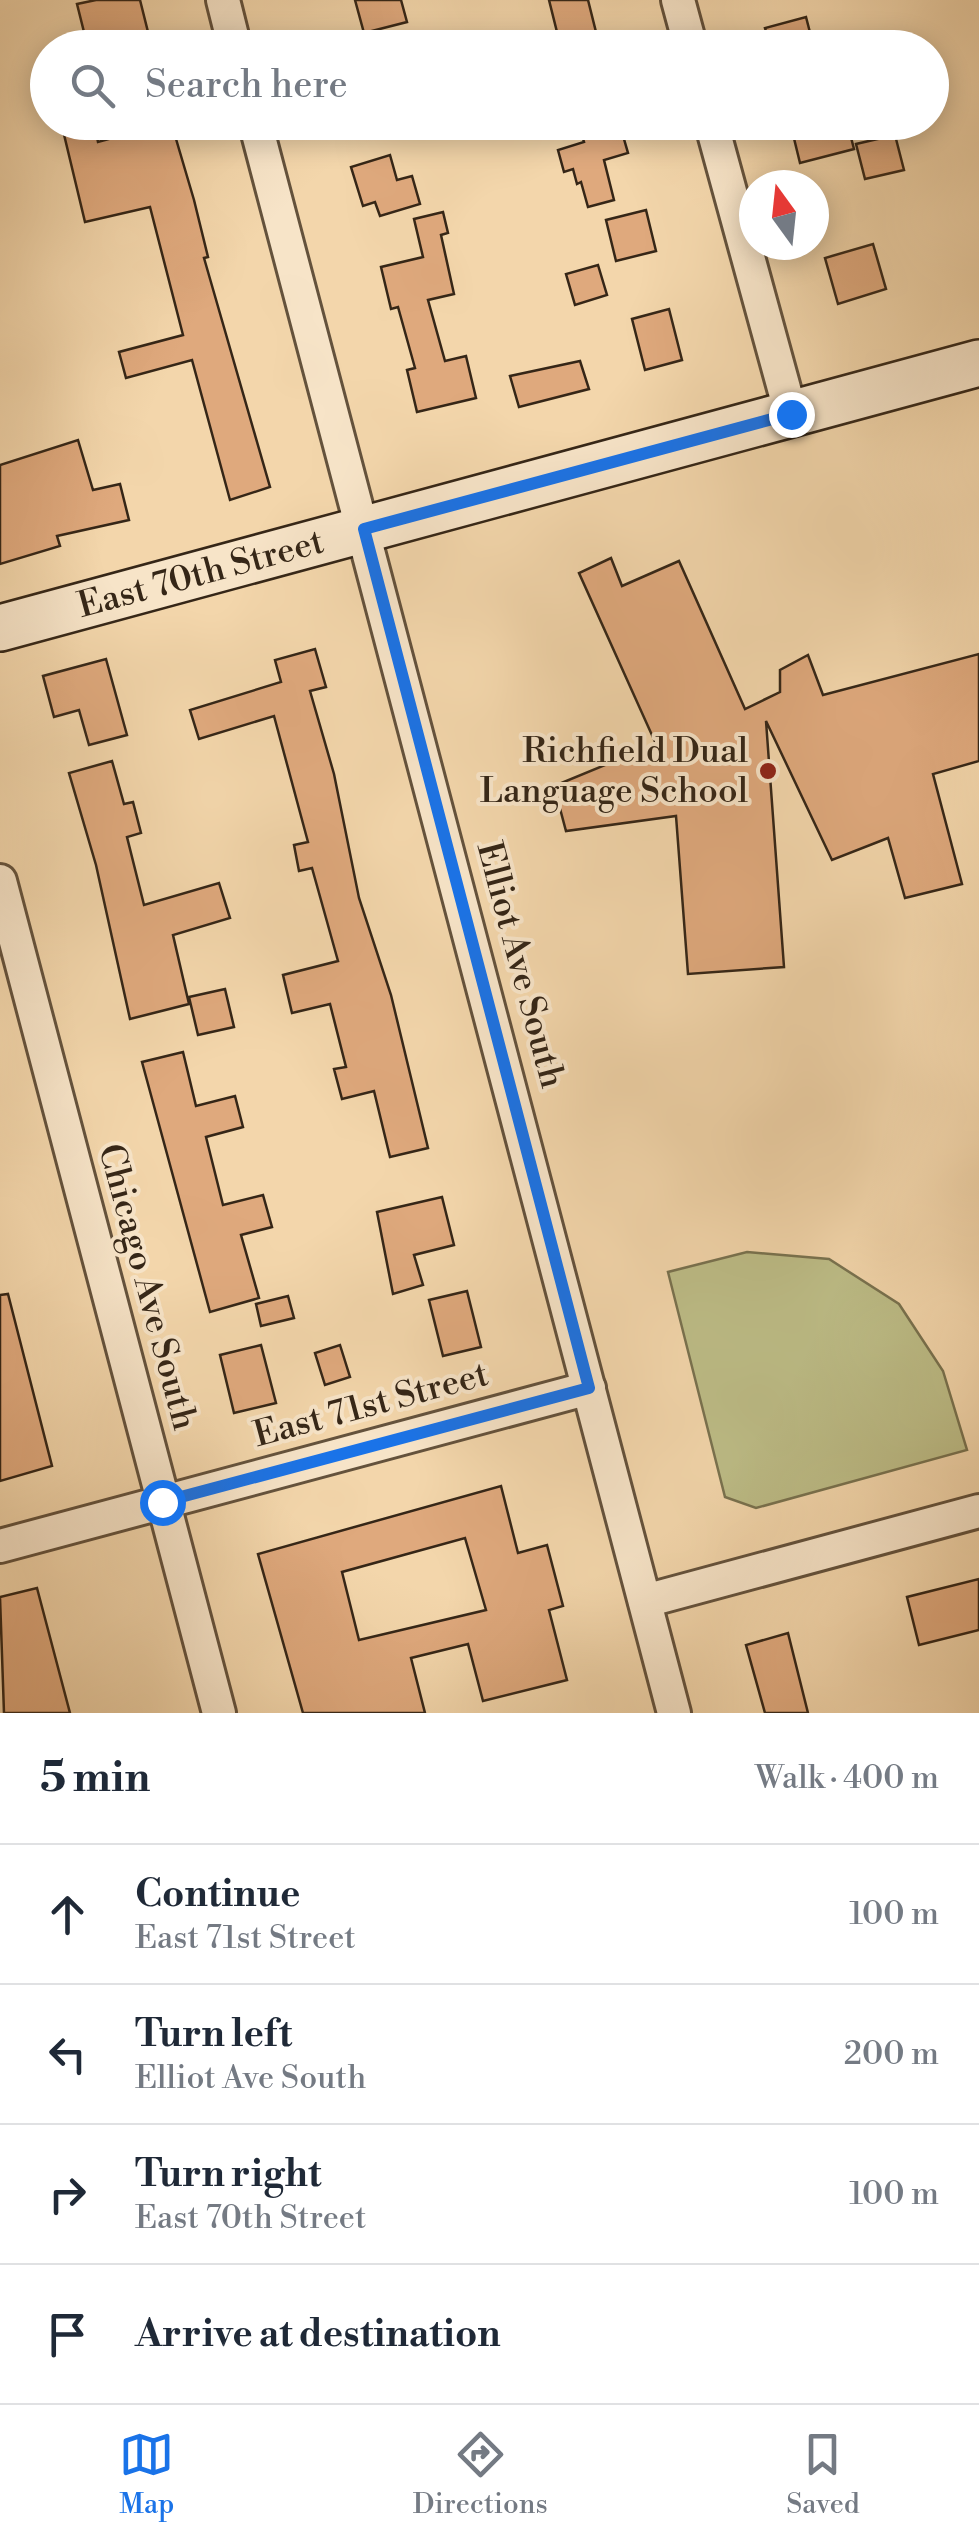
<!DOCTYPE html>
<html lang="en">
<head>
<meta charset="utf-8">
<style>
	body { margin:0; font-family:"Libre Bodoni",serif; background:#f6f6f7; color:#1f2937 }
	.compass { position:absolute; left:739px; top:170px; width:90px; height:90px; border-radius:50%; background:#fff; box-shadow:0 5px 25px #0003; rotate:345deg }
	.stop { position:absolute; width:30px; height:30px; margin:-22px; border:8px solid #1a73e8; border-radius:50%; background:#fff }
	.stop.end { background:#1a73e8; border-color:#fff; box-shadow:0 2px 10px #0008 }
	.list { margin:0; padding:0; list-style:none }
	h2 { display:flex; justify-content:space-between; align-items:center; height:130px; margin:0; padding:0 40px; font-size:42px }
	h2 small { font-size:32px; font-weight:400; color:#747a83 }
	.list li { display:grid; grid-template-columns:65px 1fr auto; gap:30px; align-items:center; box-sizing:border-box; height:140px; padding:0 40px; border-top:2px solid #e0e1e3 }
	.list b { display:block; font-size:38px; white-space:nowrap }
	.list p { margin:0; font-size:32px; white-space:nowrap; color:#747a83 }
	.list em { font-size:32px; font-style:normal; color:#747a83 }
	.icon { flex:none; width:55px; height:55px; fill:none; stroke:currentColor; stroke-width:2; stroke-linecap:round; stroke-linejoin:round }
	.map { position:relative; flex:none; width:979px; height:1713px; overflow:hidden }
	.search { position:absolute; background:#fff; box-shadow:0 5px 25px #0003; left:30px; right:30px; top:30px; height:110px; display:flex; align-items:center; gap:25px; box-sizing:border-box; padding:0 35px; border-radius:55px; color:#747a83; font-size:38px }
	.sheet { height:690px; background:#fff }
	nav { display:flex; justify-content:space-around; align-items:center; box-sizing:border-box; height:140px; border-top:2px solid #e0e1e3; background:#fff; font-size:28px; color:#747a83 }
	nav a { display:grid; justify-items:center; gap:5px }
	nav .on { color:#1a73e8 }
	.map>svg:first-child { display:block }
	.green { fill:#bdbd87; stroke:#79724f; stroke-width:2.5 }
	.building { fill:#dfa97d; stroke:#352617; stroke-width:2.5; fill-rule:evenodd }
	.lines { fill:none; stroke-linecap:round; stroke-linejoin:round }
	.street-casing { stroke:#64523c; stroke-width:38 }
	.secondary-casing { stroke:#352617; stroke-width:50 }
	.street { stroke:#f7e4c8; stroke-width:32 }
	.secondary { stroke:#f7e4c8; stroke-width:45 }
	.route { stroke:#1a73e8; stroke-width:12 }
	.poi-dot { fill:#8f2418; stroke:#f7e4c8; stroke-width:4 }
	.labels { text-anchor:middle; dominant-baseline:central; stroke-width:8; stroke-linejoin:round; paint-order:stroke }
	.street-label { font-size:35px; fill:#352617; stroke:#f7e4c8 }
	.poi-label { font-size:35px; fill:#352617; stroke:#f7e4c8; text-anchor:end }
</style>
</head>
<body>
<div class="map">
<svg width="979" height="1713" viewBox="0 0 979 1713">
	<rect width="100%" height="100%" fill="#f3d6ab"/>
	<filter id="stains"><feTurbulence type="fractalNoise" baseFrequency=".002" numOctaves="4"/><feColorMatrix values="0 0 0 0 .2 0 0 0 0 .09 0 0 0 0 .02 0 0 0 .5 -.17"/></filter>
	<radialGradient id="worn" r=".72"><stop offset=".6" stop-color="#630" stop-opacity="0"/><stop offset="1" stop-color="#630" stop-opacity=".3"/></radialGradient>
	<polygon class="green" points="747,1252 829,1259 899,1304 943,1371 967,1450 756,1508 725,1497 668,1272"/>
	<g class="building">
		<polygon points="96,0 140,0 152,48 88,48 77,4"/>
		<polygon points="355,0 401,0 407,22 364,33"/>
		<polygon points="549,0 588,0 600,48 561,48"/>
		<polygon points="806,17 814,48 771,48 765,28"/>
		<polygon points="61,122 94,122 98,142 171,122 194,200 208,257 204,258 270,487 230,500 192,360 126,378 119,352 183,335 150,207 85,222"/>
		<polygon points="578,122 619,122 628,153 604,160 614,200 588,207 581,182 577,184 573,169 564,172 558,150 584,142"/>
		<polygon points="790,122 847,122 854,149 800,163"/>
		<polygon points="895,135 904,170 865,179 856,144"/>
		<polygon points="390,155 397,180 412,176 420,204 380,216 375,202 363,206 351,167"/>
		<polygon points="646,210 656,251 616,261 606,220"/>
		<polygon points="443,212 448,233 441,235 454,294 428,300 445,361 466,356 476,398 417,412 407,370 415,368 398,307 391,309 381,267 423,257 414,219"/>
		<polygon points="873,244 886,289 838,304 825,258"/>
		<polygon points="598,265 607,295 575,305 566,274"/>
		<polygon points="669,309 682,360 645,370 632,319"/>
		<polygon points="580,361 589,389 519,407 510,376"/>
		<polygon points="78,440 93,490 120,484 129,520 57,536 60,546 0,564 0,465"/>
		<polygon points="611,558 622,586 679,561 745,709 780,692 780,670 808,655 823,695 979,654 979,761 933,774 962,884 905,898 888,838 832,860 766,721 784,967 688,974 676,816 566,831 554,786 656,744 579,573"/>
		<polygon points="315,649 326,687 310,691 334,774 359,898 391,995 428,1148 390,1157 374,1091 342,1099 334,1069 346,1067 330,1004 292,1013 283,975 338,961 312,868 299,871 294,845 308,842 274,716 199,739 190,710 281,682 275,660"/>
		<polygon points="106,659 127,735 89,745 79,710 54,717 43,676"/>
		<polygon points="112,761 124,804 133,802 141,833 127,837 144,905 219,883 230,918 173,935 189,1004 130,1019 96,865 69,773"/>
		<polygon points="225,989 234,1027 198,1035 189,997"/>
		<polygon points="183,1052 196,1106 235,1096 243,1127 206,1137 223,1205 263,1195 272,1227 241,1235 259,1298 210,1312 142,1062"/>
		<polygon points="442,1197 454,1245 414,1255 423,1285 393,1294 377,1212"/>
		<polygon points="467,1291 481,1347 443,1356 429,1300"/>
		<polygon points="8,1294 52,1466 0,1481 0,1295"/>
		<polygon points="288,1296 294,1318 261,1326 256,1304"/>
		<polygon points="261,1345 276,1403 234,1413 220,1355"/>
		<polygon points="340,1345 350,1377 325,1385 315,1353"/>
		<path d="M501,1486L518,1553L547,1545L563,1606L549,1610L567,1680L483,1701L468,1644L411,1658L425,1713H303L258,1554ZM465,1538L486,1610L359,1640L342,1572Z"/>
		<polygon points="979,1579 979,1630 919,1645 907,1597"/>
		<polygon points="37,1588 70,1713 4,1713 0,1597"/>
		<polygon points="788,1633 808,1713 765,1713 746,1645"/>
	</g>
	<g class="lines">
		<defs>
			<g id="street">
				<polyline points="223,0 235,48"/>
				<polyline points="678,0 691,48"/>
				<polyline points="255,122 674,1713"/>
				<polyline points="711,122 791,414"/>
				<polyline points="0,881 219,1713"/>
				<polyline points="0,1546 589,1388"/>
				<polyline points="645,1601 979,1511"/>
			</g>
			<g id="secondary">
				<path id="s1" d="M0,628L979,363"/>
			</g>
		</defs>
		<use href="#street" class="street-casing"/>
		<use href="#secondary" class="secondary-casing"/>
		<use href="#street" class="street"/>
		<use href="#secondary" class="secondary"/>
	</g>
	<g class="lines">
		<polyline class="route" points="162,1502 589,1388 364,529 791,414"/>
	</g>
	<circle class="poi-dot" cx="768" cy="771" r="10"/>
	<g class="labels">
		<g class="street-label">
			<text stroke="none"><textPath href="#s1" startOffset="208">East 70th Street</textPath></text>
			<text transform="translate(520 965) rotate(75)">Elliot Ave South</text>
			<text transform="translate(147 1287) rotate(75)">Chicago Ave South</text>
			<text transform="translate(371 1405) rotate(-15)">East 71st Street</text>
		</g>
		<g class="poi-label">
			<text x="748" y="751">Richfield Dual<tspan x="748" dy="40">Language School</tspan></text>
		</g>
	</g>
	<rect width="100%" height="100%" filter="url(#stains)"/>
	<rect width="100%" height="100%" fill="url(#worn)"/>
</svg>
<svg class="compass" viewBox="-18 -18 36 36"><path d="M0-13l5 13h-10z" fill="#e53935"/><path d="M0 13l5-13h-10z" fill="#747a83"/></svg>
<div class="stop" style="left:162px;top:1502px"></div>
<div class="stop end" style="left:791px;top:414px"></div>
<div class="search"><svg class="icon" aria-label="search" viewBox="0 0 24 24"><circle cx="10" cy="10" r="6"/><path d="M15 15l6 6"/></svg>Search here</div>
</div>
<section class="sheet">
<h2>5 min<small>Walk · 400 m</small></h2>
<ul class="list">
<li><svg class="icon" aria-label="ahead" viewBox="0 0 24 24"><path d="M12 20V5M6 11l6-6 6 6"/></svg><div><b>Continue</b><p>East 71st Street</p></div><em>100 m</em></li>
<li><svg class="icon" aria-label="left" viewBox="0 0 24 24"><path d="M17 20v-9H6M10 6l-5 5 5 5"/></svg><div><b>Turn left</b><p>Elliot Ave South</p></div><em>200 m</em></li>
<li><svg class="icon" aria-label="right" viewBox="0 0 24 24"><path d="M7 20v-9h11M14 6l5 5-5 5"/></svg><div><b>Turn right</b><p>East 70th Street</p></div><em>100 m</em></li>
<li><svg class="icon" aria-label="arrive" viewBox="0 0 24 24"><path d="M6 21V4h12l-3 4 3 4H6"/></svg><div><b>Arrive at destination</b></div></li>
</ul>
</section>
<nav>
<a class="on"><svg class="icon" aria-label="map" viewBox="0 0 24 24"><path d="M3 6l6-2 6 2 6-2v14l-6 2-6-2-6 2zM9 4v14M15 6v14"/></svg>Map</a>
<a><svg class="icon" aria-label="directions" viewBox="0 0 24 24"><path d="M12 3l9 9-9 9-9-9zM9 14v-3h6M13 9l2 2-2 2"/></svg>Directions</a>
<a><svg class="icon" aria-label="saved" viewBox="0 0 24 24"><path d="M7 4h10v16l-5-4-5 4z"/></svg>Saved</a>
</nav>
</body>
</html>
